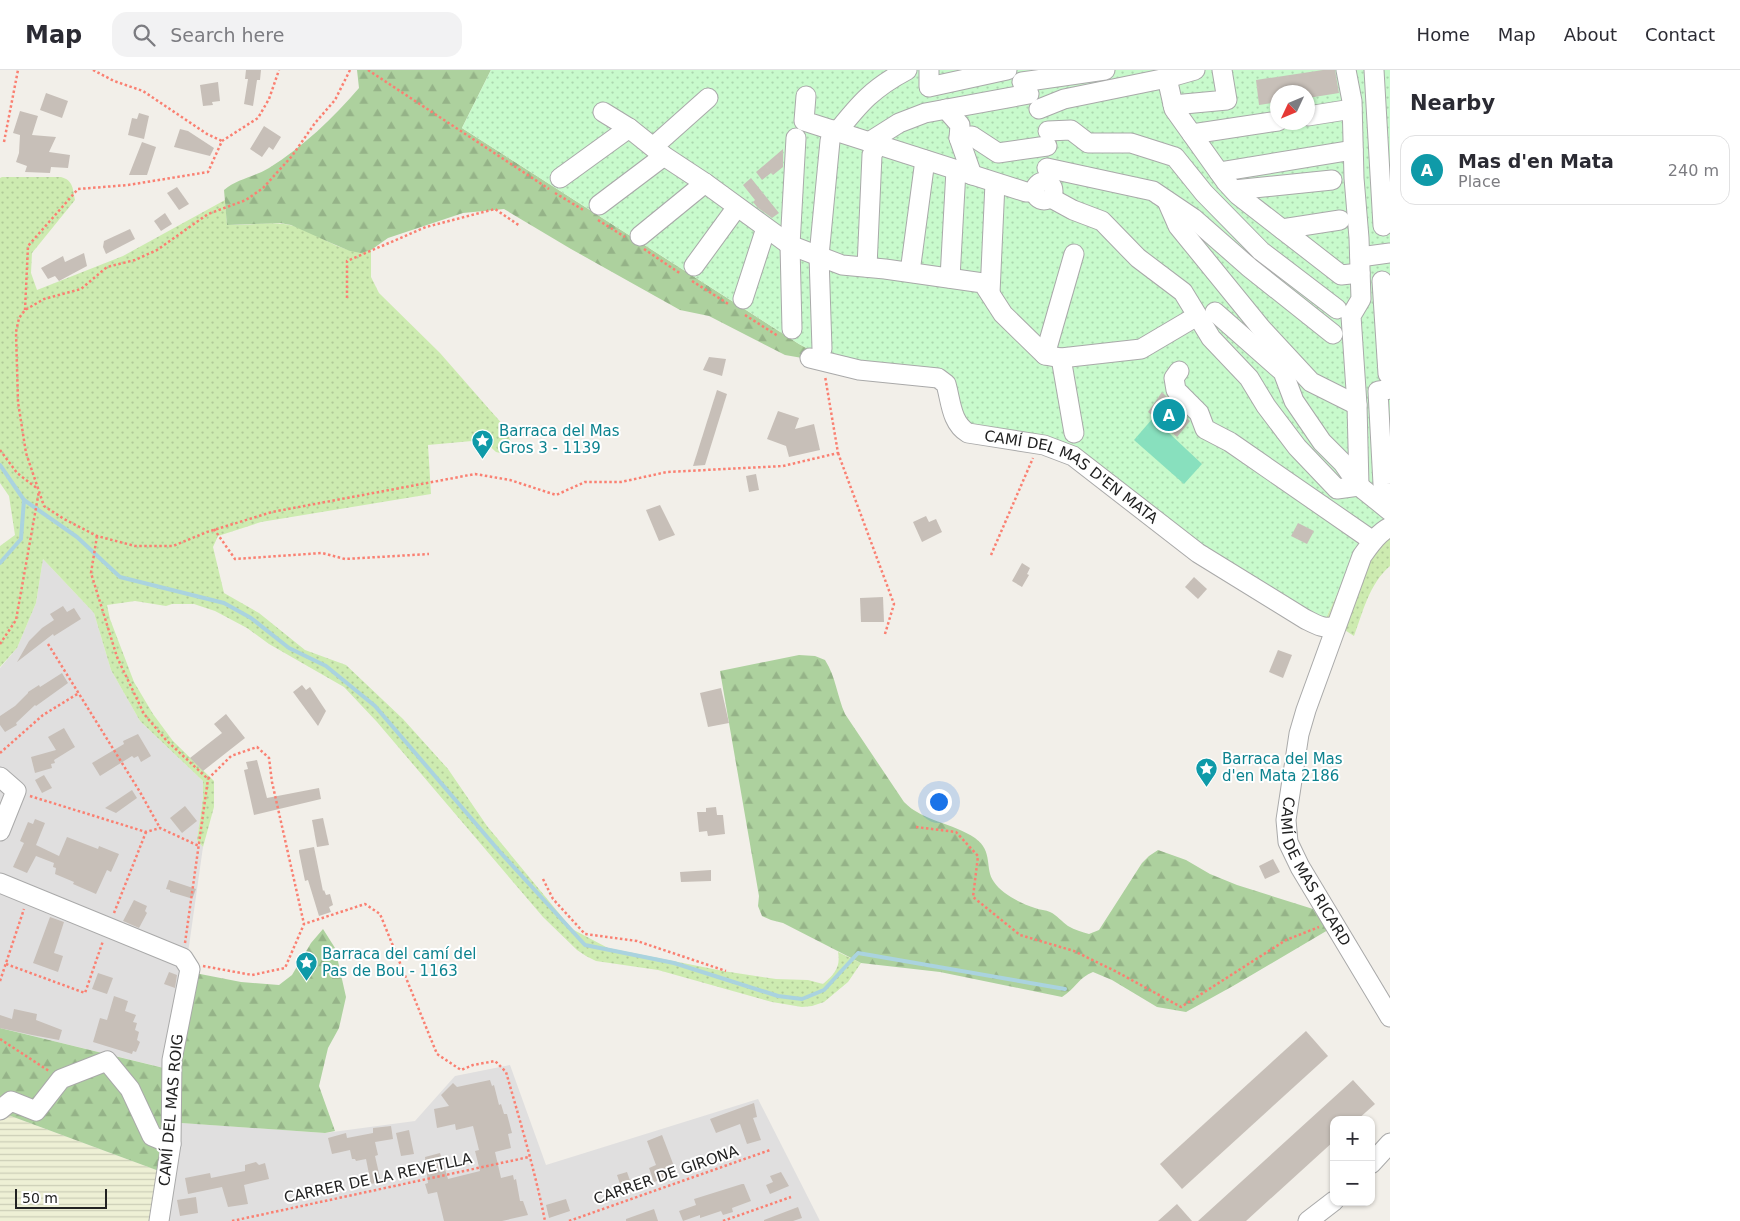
<!DOCTYPE html>
<html lang="en">
<head>
<meta charset="utf-8">
<style>
	body { margin:0; font-family:"DejaVu Sans",sans-serif; background:#f2f2f3; color:#2b2b33 }
	.controls { position:absolute; right:15px; bottom:15px; display:grid; overflow:hidden; border-radius:10px; box-shadow:0 1px 4px #0004 }
	.controls button { width:45px; height:45px; display:grid; place-items:center; padding:0; border:0; border-bottom:1px solid #e1e1e2; background:#fff; color:#2b2b33; font:25px sans-serif }
	.compass { position:absolute; left:1270px; top:15px; width:45px; height:45px; border-radius:50%; background:#fff; box-shadow:0 1px 4px #0004; rotate:226deg }
	.scale { position:absolute; left:15px; bottom:12px; width:92px; box-sizing:border-box; padding-left:5px; border:2px solid #222; border-top:0; font-size:14px; line-height:18px; white-space:nowrap; color:#222; -webkit-text-stroke:4px #fff; paint-order:stroke }
	.you { position:absolute; left:938px; top:731px; width:18px; height:18px; margin:-12px; border:4px solid #fff; border-radius:50%; background:#1a73e8; box-shadow:0 0 0 8px #1a73e833 }
	.badge { display:grid; place-items:center; width:32px; height:32px; border-radius:50%; background:#2563eb; color:#fff; font-size:16px; font-weight:700 }
	.pin { position:absolute; translate:-50% -50%; border:2px solid #fff; box-shadow:0 1px 5px #0006 }
	.list { margin:0; padding:0; list-style:none }
	h2 { display:flex; justify-content:space-between; align-items:center; height:65px; margin:0; padding:0 20px; font-size:21px }
	h2 small { font-size:16px; font-weight:400; color:#7c7c81 }
	.list li { display:grid; grid-template-columns:32px 1fr auto; gap:15px; align-items:center; box-sizing:border-box; height:70px; margin:0 10px 10px; padding:0 10px; border:1px solid #e1e1e2; border-radius:15px }
	.list b { display:block; font-size:19px; white-space:nowrap }
	.list p { margin:0; font-size:16px; white-space:nowrap; color:#7c7c81 }
	.list em { font-size:16px; font-style:normal; color:#7c7c81 }
	.icon { flex:none; width:28px; height:28px; fill:none; stroke:currentColor; stroke-width:2; stroke-linecap:round; stroke-linejoin:round }
	.map { position:relative; flex:none; width:1390px; height:1151px; overflow:hidden }
	header { display:flex; align-items:center; gap:30px; box-sizing:border-box; height:70px; padding:0 25px; background:#fff; border-bottom:1px solid #e1e1e2 }
	header strong { font-size:24px }
	nav { display:flex; gap:28px; margin-inline-start:auto; font-size:18px }
	.search { width:350px; height:45px; background:#f2f2f3; display:flex; align-items:center; gap:12px; box-sizing:border-box; padding:0 18px; border-radius:15px; color:#7c7c81; font-size:19px }
	main { display:flex }
	aside { flex:1; background:#fff }
	.map>svg:first-child { display:block }
	.residential { fill:#e0dfdf }
	.farmland { fill:url(#farmland-rules) }
	.grass { fill:url(#grass-dots) }
	.forest { fill:url(#forest-firs) }
	.park { fill:url(#park-dots); fill-rule:evenodd }
	.pitch { fill:#88e0be }
	.lines { fill:none; stroke-linecap:round; stroke-linejoin:round }
	.stream { stroke:#aad3df; stroke-width:4 }
	.building { fill:#c7bfb8 }
	.minor-casing { stroke:#a9a9a9; stroke-width:21 }
	.path { stroke:#fa8072; stroke-width:2.5; stroke-dasharray:2.5 2.5; stroke-linecap:butt }
	.minor { stroke:#fff; stroke-width:19 }
	.labels { text-anchor:middle; dominant-baseline:central; stroke-width:4; stroke-linejoin:round; paint-order:stroke }
	.culture-label { font-size:15px; fill:#0d838f; stroke:#fff; text-anchor:start }
	.street-label { font-size:15px; fill:#222; stroke:#fff }
</style>
</head>
<body>
<header>
<strong>Map</strong>
<div class="search"><svg class="icon" aria-label="search" viewBox="0 0 24 24"><circle cx="10" cy="10" r="6"/><path d="M15 15l6 6"/></svg>Search here</div>
<nav><a>Home</a><a>Map</a><a>About</a><a>Contact</a></nav>
</header>
<main>
<div class="map">
<svg width="1390" height="1151" viewBox="0 0 1390 1151">
	<defs>
		<pattern id="farmland-rules" width="6" height="5" patternUnits="userSpaceOnUse" patternTransform="scale(1.25)"><rect width="6" height="5" fill="#eef0d5"/><path d="M0 2.5h6" fill="none" stroke="#ccceb7"/></pattern>
		<pattern id="grass-dots" width="8" height="8" patternUnits="userSpaceOnUse" patternTransform="scale(1.25)"><rect width="8" height="8" fill="#cdebb0"/><path d="M2 2h.1M6 6h.1" fill="none" stroke="#b0c997" stroke-width="1.8" stroke-linecap="round"/></pattern>
		<pattern id="forest-firs" width="22" height="20" patternUnits="userSpaceOnUse" patternTransform="scale(1.25)"><rect width="22" height="20" fill="#add19e"/><path d="M5 1l3.5 6h-7zM16 11l3.5 6h-7z" fill="#95b388"/></pattern>
		<pattern id="park-dots" width="8" height="8" patternUnits="userSpaceOnUse" patternTransform="scale(1.25)"><rect width="8" height="8" fill="#c8facc"/><path d="M2 2h.1M6 6h.1" fill="none" stroke="#acd6af" stroke-width="1.8" stroke-linecap="round"/></pattern>
	</defs>
	<rect width="100%" height="100%" fill="#f2efe9"/>
	<g class="residential">
		<polygon points="43,489 94,543 111,600 140,651 203,711 203,728 197,770 203,777 188,883 181,1002 0,958 0,598 17,578 36,533"/>
		<polygon points="510,995 546,1095 758,1029 820,1151 150,1151 167,1052 325,1063 415,1051 455,1006"/>
	</g>
	<polygon class="farmland" points="0,1042 159,1101 150,1151 0,1151"/>
	<g class="grass">
		<path d="M2,107H61C73,110 73,119 75,130L32,183L31,203L37,220L123,186L225,130L227,155C251,156 277,149 300,158C323,167 345,186 371,180V207L379,223L440,283L489,339L505,357L513,377L508,385L496,382L483,370L428,375L431,424L261,452L218,466L213,477L224,523L259,543L305,580L346,595L403,649L448,699L487,756L572,859L608,878L723,901L776,909L808,910L823,914C834,905 841,897 838,882L861,893L848,912L824,932L812,936L802,937L772,932L658,900L596,891L586,886L577,880L543,847L377,652L344,617L269,574L247,558L215,541L194,534H172L166,536L135,531L107,535L110,549L134,612L153,644L173,671L214,711V737L203,777L197,770L203,728V711L140,651L111,600L94,543L43,489L36,533L17,578L0,597V476L15,465L9,426L0,413V108Z"/>
		<path d="M1390,448V496C1369,514 1363,542 1354,566L1326,548L1358,478Z"/>
	</g>
	<g class="forest">
		<path d="M357,0H491L462,58L799,274L822,286L808,289L785,285L709,246L680,240L571,179L504,139L463,143L388,168L371,180L361,183L350,181L331,173L291,155L280,153L227,155L224,120C237,109 254,107 269,98C303,77 333,48 359,18Z"/>
		<path d="M799,585L815,586L825,590C836,607 837,626 845,644L904,732C922,751 953,753 975,768C994,782 984,798 994,812C1002,824 1022,834 1035,838C1040,840 1046,840 1050,842C1057,845 1062,852 1068,856C1075,860 1082,862 1089,864L1099,860L1142,793L1149,786L1158,780L1186,790L1210,804L1237,815L1313,839L1328,860L1233,916L1186,942L1157,937L1112,910L1093,902C1079,907 1075,919 1062,927L940,902L861,893L783,853L771,850L762,846L758,836L759,826L720,601Z"/>
		<polygon points="323,859 335,878 346,927 339,958 328,978 319,1016 335,1061 325,1063 167,1052 159,1101 0,1042 0,958 180,1002 182,971 195,903 241,912 279,915 292,905 311,873"/>
	</g>
	<path class="park" d="M491,0H1390V448L1358,478L1326,548L1298,538L1195,477L1065,376L965,355L951,314L822,286L799,274L462,58ZM1278,22H1308V52H1278Z"/>
	<polygon class="pitch" points="1153,348 1202,394 1184,414 1134,370"/>
	<g class="lines">
		<g class="stream">
			<polyline points="0,395 24,430 21,469 0,493"/>
			<polyline points="24,430 77,467 120,507 224,533 251,548 289,578 326,596 375,636 500,782 585,875 674,893 778,926 802,929 824,920 858,883 1065,919"/>
		</g>
	</g>
	<g class="building">
		<polygon points="246,0 261,0 260,10 257,10 253,36 244,34 248,9 245,9"/>
		<polygon points="1323,0 1335,0 1339,23 1308,28 1308,22 1278,22 1278,32 1259,35 1256,10"/>
		<polygon points="218,12 220,31 212,32 213,35 203,36 200,15"/>
		<polygon points="46,23 68,31 62,48 40,40"/>
		<polygon points="20,41 38,46 32,65 56,67 49,82 70,85 68,98 51,97 50,103 25,102 27,96 16,92 19,83 20,65 13,63"/>
		<polygon points="139,43 149,46 144,69 128,65 132,48 137,49"/>
		<polygon points="264,56 281,67 273,80 269,77 262,87 250,79"/>
		<polygon points="180,59 188,61 214,78 210,86 174,77"/>
		<polygon points="142,72 156,77 147,105 129,105"/>
		<polygon points="783,79 783,97 773,105 771,103 762,110 756,102"/>
		<polygon points="751,108 779,143 772,148 758,138 753,132 755,130 743,115"/>
		<polygon points="177,117 189,134 179,140 167,123"/>
		<polygon points="165,143 172,154 161,161 154,151"/>
		<polygon points="130,159 135,169 106,184 103,177 104,171"/>
		<polygon points="84,183 87,196 59,211 55,206 48,209 41,198 63,186 65,192"/>
		<polygon points="709,287 726,289 722,306 703,300"/>
		<polygon points="717,320 727,324 705,395 693,396"/>
		<polygon points="1162,322 1174,334 1173,335 1190,351 1177,367 1148,342"/>
		<polygon points="778,341 799,348 795,359 814,354 820,380 789,387 786,376 767,369"/>
		<polygon points="756,404 759,420 749,422 746,406"/>
		<polygon points="660,435 675,465 659,471 646,440"/>
		<polygon points="926,446 929,452 936,449 942,462 922,472 913,452"/>
		<polygon points="1298,453 1314,461 1307,474 1291,466"/>
		<polygon points="1022,493 1030,498 1027,504 1029,505 1022,517 1012,511"/>
		<polygon points="1194,507 1207,519 1198,529 1185,517"/>
		<polygon points="883,527 884,552 861,552 860,528"/>
		<polygon points="63,536 67,542 74,538 81,549 54,566 53,564 17,592 29,571 42,558 54,550 50,544"/>
		<polygon points="1278,580 1292,585 1283,608 1269,602"/>
		<polygon points="62,603 68,613 36,636 35,635 16,653 17,655 5,662 0,655 0,646 15,636 28,623 28,622 39,615 40,617"/>
		<polygon points="302,615 306,620 310,617 326,641 318,656 293,622"/>
		<polygon points="721,618 729,653 708,657 700,623"/>
		<polygon points="226,644 245,668 203,701 190,688 222,663 214,654"/>
		<polygon points="64,658 75,677 54,690 55,693 51,694 52,698 35,703 31,687 56,680 48,667"/>
		<polygon points="138,664 151,686 141,692 138,686 134,688 132,686 100,706 92,693 124,674 123,671"/>
		<polygon points="257,690 267,728 319,718 321,729 254,745 244,700 248,699 246,692"/>
		<polygon points="44,705 52,718 42,723 35,710"/>
		<polygon points="132,720 137,728 116,743 105,738"/>
		<polygon points="185,736 197,751 182,763 170,748"/>
		<polygon points="716,737 717,745 723,745 725,764 708,766 707,761 699,762 697,742 706,742 706,738"/>
		<polygon points="323,748 329,775 317,777 312,750"/>
		<polygon points="35,749 45,753 36,775 59,786 67,767 98,779 99,776 119,784 111,802 107,800 96,824 73,814 74,812 55,804 56,798 53,797 54,793 36,786 27,803 13,797 24,773 20,771 28,752 33,754"/>
		<polygon points="314,777 323,821 324,820 326,825 330,824 333,835 329,837 331,842 319,846 308,810 305,811 299,782 299,780"/>
		<polygon points="1273,789 1280,802 1265,809 1259,796"/>
		<polygon points="711,800 711,811 681,812 680,802"/>
		<polygon points="169,810 196,819 193,827 191,827 190,828 170,822 170,820 166,819"/>
		<polygon points="134,830 147,836 145,841 147,843 139,858 123,851"/>
		<polygon points="50,847 64,852 54,883 63,886 58,902 33,893"/>
		<polygon points="169,902 177,905 175,918 164,914"/>
		<polygon points="98,903 113,908 107,924 92,919"/>
		<polygon points="114,926 128,931 125,941 136,945 133,952 137,953 135,960 139,962 137,970 140,972 136,982 133,981 132,984 93,972 100,948 107,950"/>
		<polygon points="14,939 37,944 36,950 62,960 59,970 32,965 0,958 0,945 12,949"/>
		<polygon points="1306,961 1328,986 1182,1119 1160,1094"/>
		<polygon points="490,1010 492,1016 494,1015 499,1035 501,1034 504,1044 507,1044 512,1063 508,1064 511,1078 495,1082 501,1108 513,1105 514,1110 516,1109 520,1131 523,1131 528,1145 502,1151 444,1151 437,1122 428,1124 425,1114 428,1113 425,1087 440,1083 448,1109 480,1101 475,1081 479,1080 473,1056 456,1060 455,1054 437,1058 434,1039 449,1036 441,1025 453,1013 457,1017"/>
		<polygon points="1353,1010 1375,1034 1357,1050 1334,1050 1334,1071 1246,1151 1198,1151"/>
		<polygon points="754,1033 757,1047 753,1048 761,1070 747,1074 740,1054 716,1063 710,1049"/>
		<polygon points="391,1056 393,1069 375,1072 378,1085 375,1086 381,1112 371,1114 366,1089 356,1091 355,1089 352,1089 350,1080 332,1084 328,1068 346,1063 347,1068 373,1063 373,1058"/>
		<polygon points="409,1060 414,1084 401,1086 396,1063"/>
		<polygon points="662,1065 677,1104 654,1112 649,1098 656,1095 647,1071"/>
		<polygon points="256,1092 259,1095 265,1093 269,1109 244,1115 248,1134 228,1137 222,1117 188,1124 185,1108 210,1103 211,1108 245,1101 245,1095"/>
		<polygon points="627,1102 633,1119 623,1123 617,1105"/>
		<polygon points="781,1102 789,1116 770,1124 766,1115 773,1112 770,1106"/>
		<polygon points="742,1114 744,1114 751,1131 732,1138 733,1142 723,1145 721,1141 700,1148 700,1145 683,1151 679,1141 696,1135 694,1129"/>
		<polygon points="196,1127 198,1143 180,1146 177,1130"/>
		<polygon points="566,1129 570,1141 549,1148 546,1135"/>
		<polygon points="1177,1134 1192,1151 1158,1151"/>
		<polygon points="798,1137 802,1148 793,1151 764,1151 764,1150"/>
		<polygon points="654,1139 658,1151 626,1151 626,1149"/>
	</g>
	<g class="lines">
		<defs>
			<g id="minor">
				<polyline points="929,0 929,17 1007,0"/>
				<polyline points="1374,0 1383,156"/>
				<polyline points="1167,8 1174,39 1226,112 1238,125 1341,205 1360,203"/>
				<polyline points="1022,12 1105,0"/>
				<polyline points="806,26 804,51 1026,122 1035,122"/>
				<polyline points="1173,35 1227,30 1222,0"/>
				<polyline points="946,39 960,55 959,68 972,105"/>
				<polyline points="1039,39 1064,29 1167,8 1195,0"/>
				<polyline points="603,42 629,58 664,86 705,113 790,175 842,195 885,199 983,213 1003,244 1045,285 1061,288 1141,279 1197,246"/>
				<polyline points="1308,46 1352,39"/>
				<polyline points="1048,61 1071,60 1088,73 1131,73 1175,87 1204,123 1261,181 1337,239"/>
				<path d="M837,62C860,33 873,18 907,0"/>
				<polyline points="1192,64 1278,51"/>
				<polyline points="959,68 972,66 998,83 1047,76"/>
				<polyline points="869,72 899,53 925,43 1029,24"/>
				<polyline points="653,77 708,28"/>
				<polyline points="1047,98 1153,121 1193,148 1250,198 1333,264"/>
				<polyline points="1219,102 1353,80"/>
				<polyline points="560,108 629,58"/>
				<circle cx="1044" cy="121" r="9"/>
				<polyline points="1234,120 1332,110"/>
				<polyline points="1051,128 1073,140 1102,151 1138,188 1183,222 1211,268 1249,308 1266,336 1297,377 1337,419 1359,416 1357,335 1351,246 1361,229 1359,168 1354,108 1352,31 1346,0"/>
				<polyline points="1167,131 1178,156 1261,258 1311,312 1357,335"/>
				<polyline points="599,135 664,86"/>
				<polyline points="1282,159 1340,150"/>
				<polyline points="640,166 705,113"/>
				<polyline points="1360,187 1390,183"/>
				<polyline points="694,196 737,137"/>
				<polyline points="867,197 872,85 877,75"/>
				<polyline points="910,202 925,90"/>
				<polyline points="950,208 956,100"/>
				<polyline points="1382,211 1388,304 1390,303"/>
				<polyline points="990,223 995,113"/>
				<polyline points="743,229 766,158"/>
				<polyline points="1215,242 1283,302 1294,331 1322,372 1343,393 1359,416 1390,441"/>
				<polyline points="792,259 790,175 796,68"/>
				<polyline points="822,279 819,186 830,71 833,60"/>
				<polyline points="1045,285 1074,184"/>
				<path id="s1" d="M810,288L859,300L938,308L946,314C951,331 951,353 968,363L1044,375L1073,386L1198,483L1305,549C1315,554 1324,560 1336,556"/>
				<polyline points="1061,288 1074,363"/>
				<polyline points="1179,301 1174,308 1176,320 1199,343 1205,359 1230,372 1373,471"/>
				<polyline points="1390,319 1378,321 1383,414 1390,421"/>
				<path id="s2" d="M1390,457C1378,463 1370,475 1362,486L1306,640L1299,664L1286,750L1288,772L1300,797L1390,947"/>
				<polyline points="0,707 16,721 0,761"/>
				<polyline points="0,813 183,888 190,899 172,990 171,1074 159,1151"/>
				<polyline points="0,1040 11,1031 36,1041 61,1009 107,991 130,1019 152,1066 171,1074"/>
				<polyline points="1371,1094 1390,1073"/>
				<polyline points="1308,1151 1334,1131"/>
			</g>
		</defs>
		<use href="#minor" class="minor-casing"/>
		<g class="path">
			<polyline points="93,0 114,11 143,21 207,64 222,71"/>
			<polyline points="350,0 335,30 315,53 292,86 263,118 246,130 208,144 157,180 135,190 107,197 81,219 44,229 25,240 19,248 16,262 18,332 26,383 44,436 64,449 97,466 135,476 173,476 207,462 272,442 475,404 510,410 556,425 585,412 621,412 667,402 783,396 838,383 825,306"/>
			<polyline points="368,0 549,119"/>
			<polyline points="4,72 18,0"/>
			<polyline points="555,123 585,141"/>
			<polyline points="598,150 625,167"/>
			<polyline points="644,179 681,204"/>
			<polyline points="692,211 730,235"/>
			<polyline points="347,228 347,191 426,157 495,139 520,156"/>
			<polyline points="25,240 28,176 78,119 128,115 208,102 222,71 258,48 269,29 279,0"/>
			<polyline points="745,245 778,266"/>
			<polyline points="0,380 17,403 38,419"/>
			<polyline points="838,383 894,534 885,564"/>
			<polyline points="214,459 235,489 322,483 345,489 429,484"/>
			<polyline points="97,466 91,503 117,587 144,644 166,670 208,709"/>
			<polyline points="991,485 1033,388"/>
			<polyline points="0,574 16,550 39,421"/>
			<polyline points="48,574 140,722 160,758"/>
			<polyline points="0,683 43,645 79,623"/>
			<polyline points="208,709 231,686 257,677 269,688 272,712 304,854"/>
			<polyline points="30,726 146,762 160,758 199,776"/>
			<polyline points="916,757 956,762 978,786 973,827 1020,865 1074,881 1117,902 1181,937 1286,870 1319,857"/>
			<polyline points="543,809 553,829 585,864 637,871 726,901"/>
			<polyline points="114,843 146,762"/>
			<polyline points="185,873 208,709"/>
			<polyline points="6,894 85,923 103,871"/>
			<path d="M203,896L252,905L285,898L304,854L365,834L380,844L437,984L461,1000L473,995L495,991L506,1002C520,1051 535,1101 545,1151"/>
			<polyline points="0,911 24,839"/>
			<polyline points="0,969 49,1001"/>
			<polyline points="232,1151 529,1087"/>
			<polyline points="569,1151 770,1080"/>
			<polyline points="723,1151 791,1127"/>
		</g>
		<use href="#minor" class="minor"/>
	</g>
	<defs>
		<symbol id="sight-pin" viewBox="-11 -11 22 30"><path d="M0 17L-7.5 6A9.5 9.5 0 1 1 7.5 6Z" fill="#0f9aa8" stroke="#fff"/><path d="M0-6L1.8-2.2L6-1.7L2.9 1.2L3.7 5.4L0 3.3L-3.7 5.4L-2.9 1.2L-6-1.7L-1.8-2.2Z" fill="#fff"/></symbol>
	</defs>
	<g fill-rule="evenodd">
		<use href="#sight-pin" x="470" y="358" width="25" height="34"/>
		<use href="#sight-pin" x="1194" y="686" width="25" height="34"/>
		<use href="#sight-pin" x="294" y="880" width="25" height="34"/>
	</g>
	<g class="labels">
		<g class="culture-label">
			<text x="499" y="361">Barraca del Mas<tspan x="499" dy="17">Gros 3 - 1139</tspan></text>
			<text x="1222" y="689">Barraca del Mas<tspan x="1222" dy="17">d'en Mata 2186</tspan></text>
			<text x="322" y="884">Barraca del camí del<tspan x="322" dy="17">Pas de Bou - 1163</tspan></text>
		</g>
		<g class="street-label">
			<text stroke="none"><textPath href="#s1" startOffset="310">CAMÍ DEL MAS D'EN MATA</textPath></text>
			<text stroke="none"><textPath href="#s2" startOffset="375">CAMÍ DE MAS RICARD</textPath></text>
			<text transform="translate(171 1040) rotate(-85)">CAMÍ DEL MAS ROIG</text>
			<text transform="translate(666 1105) rotate(-19)">CARRER DE GIRONA</text>
			<text transform="translate(378 1108) rotate(-12)">CARRER DE LA REVETLLA</text>
		</g>
	</g>
</svg>
<div class="controls">
<button>+</button>
<button>−</button>
</div>
<svg class="compass" viewBox="-18 -18 36 36"><path d="M0-13l5 13h-10z" fill="#e53935"/><path d="M0 13l5-13h-10z" fill="#7c7c81"/></svg>
<div class="scale">50 m</div>
<div class="you"></div>
<div class="pin badge" style="left:1169px;top:345px;background:#0f9aa8">A</div>
</div>
<aside>
<h2>Nearby<small></small></h2>
<ul class="list">
<li><span class="badge" style="background:#0f9aa8">A</span><div><b>Mas d'en Mata</b><p>Place</p></div><em>240 m</em></li>
</ul>
</aside>
</main>
</body>
</html>
